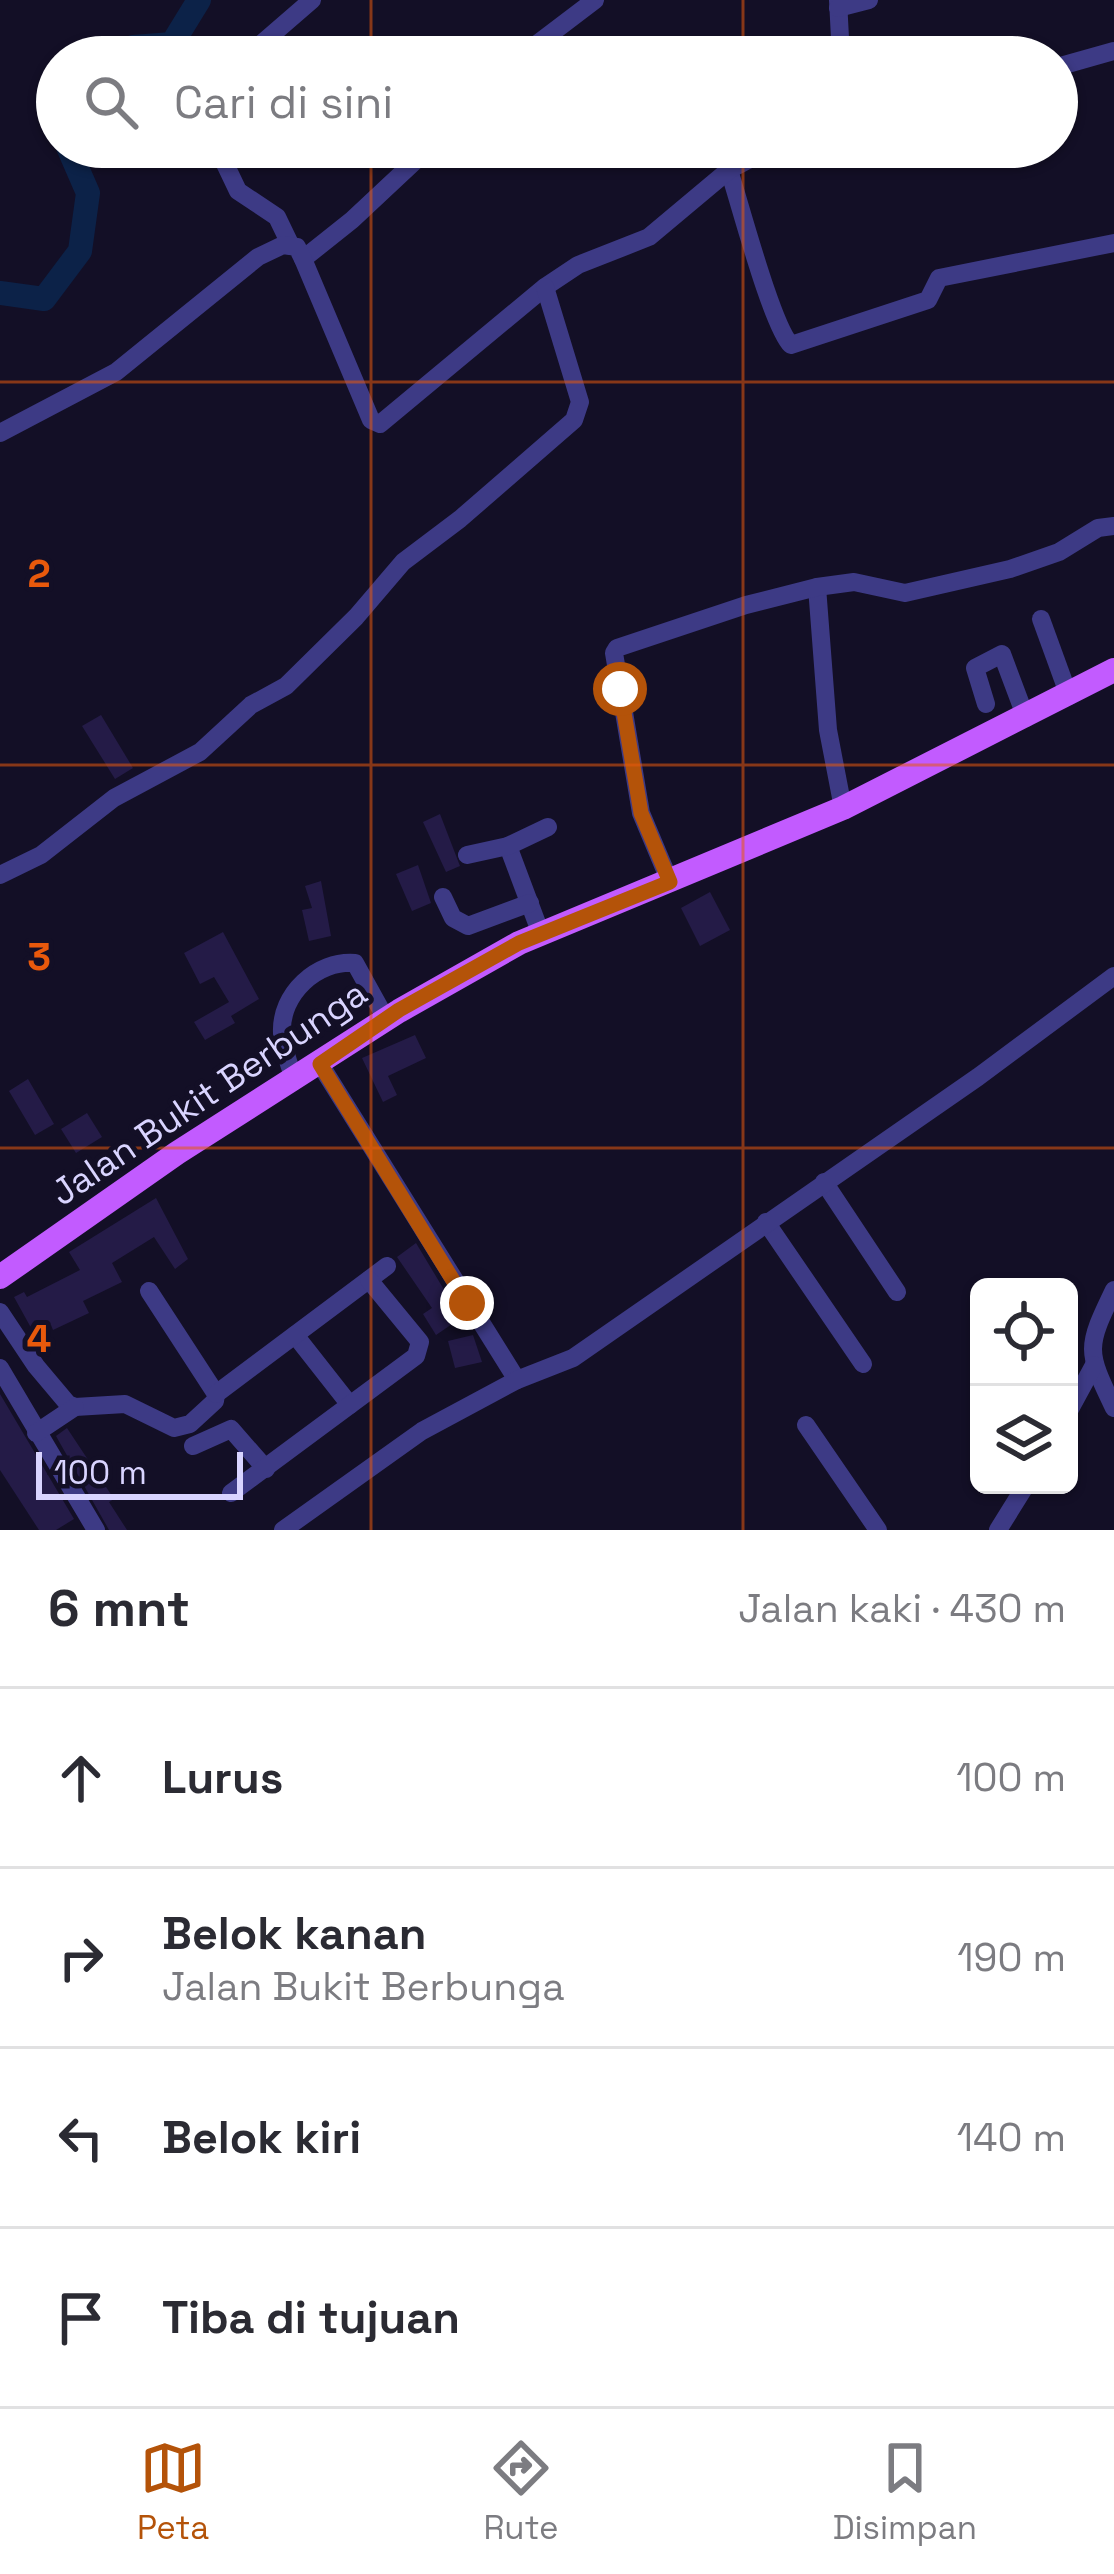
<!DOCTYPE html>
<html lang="id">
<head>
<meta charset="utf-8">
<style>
	body { margin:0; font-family:"Space Grotesk",sans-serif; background:#f2f2f3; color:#2b2b33 }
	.controls { position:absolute; right:36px; bottom:36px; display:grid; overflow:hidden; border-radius:18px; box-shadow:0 3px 9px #0004 }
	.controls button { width:108px; height:108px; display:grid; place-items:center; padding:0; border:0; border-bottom:3px solid #e1e1e2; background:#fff; color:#2b2b33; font:60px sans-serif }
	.scale { position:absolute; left:36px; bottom:30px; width:207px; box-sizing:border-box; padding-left:12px; border:6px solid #d9d4ff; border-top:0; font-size:33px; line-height:42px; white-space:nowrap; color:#d9d4ff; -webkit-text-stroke:9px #130f26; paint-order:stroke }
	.stop { position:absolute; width:36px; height:36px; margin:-27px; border:9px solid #b45309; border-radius:50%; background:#fff }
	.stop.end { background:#b45309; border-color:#fff; box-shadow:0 3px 12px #0008 }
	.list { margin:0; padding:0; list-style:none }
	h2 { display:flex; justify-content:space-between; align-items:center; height:156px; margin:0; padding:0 48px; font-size:51px }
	h2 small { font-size:39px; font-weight:400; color:#7c7c81 }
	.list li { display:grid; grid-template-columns:78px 1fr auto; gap:36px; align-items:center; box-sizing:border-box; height:180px; padding:0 48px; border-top:3px solid #e1e1e2 }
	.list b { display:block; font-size:45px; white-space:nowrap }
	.list p { margin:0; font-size:39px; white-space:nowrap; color:#7c7c81 }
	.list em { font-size:39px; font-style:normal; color:#7c7c81 }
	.icon { flex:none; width:66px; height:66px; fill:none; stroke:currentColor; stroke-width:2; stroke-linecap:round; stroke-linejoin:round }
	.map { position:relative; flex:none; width:1114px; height:1530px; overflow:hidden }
	.search { position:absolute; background:#fff; box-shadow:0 3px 9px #0004; left:36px; right:36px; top:36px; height:132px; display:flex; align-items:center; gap:30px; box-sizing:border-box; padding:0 42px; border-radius:66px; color:#7c7c81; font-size:45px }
	.sheet { height:876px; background:#fff }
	nav { display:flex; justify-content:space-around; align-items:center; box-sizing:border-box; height:168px; border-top:3px solid #e1e1e2; background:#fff; font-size:33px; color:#7c7c81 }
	nav a { display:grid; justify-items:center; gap:6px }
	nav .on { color:#b45309 }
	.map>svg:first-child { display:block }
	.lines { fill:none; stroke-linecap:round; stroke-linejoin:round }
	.river { stroke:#0c2248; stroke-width:24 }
	.building { fill:#241b47 }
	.minor { stroke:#3d3a85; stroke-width:18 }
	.major { stroke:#c25bff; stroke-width:24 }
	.route { stroke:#b45309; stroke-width:15 }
	.grid { fill:none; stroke:#e8590c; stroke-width:3; stroke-opacity:0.55 }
	.labels { text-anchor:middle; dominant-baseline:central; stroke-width:10; stroke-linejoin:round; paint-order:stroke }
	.street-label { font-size:36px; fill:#d9d4ff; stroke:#130f26 }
	.grid-label { font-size:39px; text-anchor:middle; font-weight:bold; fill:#e8590c; stroke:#130f26; stroke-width:10; stroke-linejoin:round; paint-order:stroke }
</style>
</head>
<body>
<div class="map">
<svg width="1114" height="1530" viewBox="0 0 1114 1530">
	<rect width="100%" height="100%" fill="#130f26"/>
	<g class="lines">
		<g class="river">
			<polyline points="116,57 133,47 172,44 199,0"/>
			<polyline points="57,121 57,122"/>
			<polyline points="0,293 44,299 80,251 88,193 68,147"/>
		</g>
	</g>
	<g class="building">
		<polygon points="101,715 133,768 115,779 82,726"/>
		<polygon points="440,814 460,866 446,872 423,822"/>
		<polygon points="418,865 431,903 412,911 396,874"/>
		<polygon points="321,881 331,936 309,941 302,910 312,908 305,886"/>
		<polygon points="710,892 730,930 700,946 681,908"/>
		<polygon points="223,932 259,999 231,1016 235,1023 205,1040 194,1022 229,1002 214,977 200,984 184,953"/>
		<polygon points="415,1035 426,1058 388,1076 397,1095 383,1102 362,1058"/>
		<polygon points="28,1079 54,1124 35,1135 9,1091"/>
		<polygon points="87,1113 102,1137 76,1153 61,1129"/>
		<polygon points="156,1198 188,1259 175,1269 154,1237 112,1263 122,1282 83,1301 89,1313 53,1330 51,1325 35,1335 14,1297 24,1292 27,1297 80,1270 69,1252"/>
		<polygon points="416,1243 461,1318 436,1335 423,1314 432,1308 397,1257"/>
		<polygon points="473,1335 482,1362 455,1368 448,1341"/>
		<polygon points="0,1394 74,1519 56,1530 39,1530 0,1470"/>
		<polygon points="67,1428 114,1499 109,1502 127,1530 109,1530 56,1436"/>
	</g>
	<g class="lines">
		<g class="minor">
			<polyline points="838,0 841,57"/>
			<polyline points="838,8 869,0"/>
			<polyline points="246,57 312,0"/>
			<polyline points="520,57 595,0"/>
			<polyline points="1057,67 1114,51"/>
			<polyline points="217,147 238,191 277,217 290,244"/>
			<path d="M729,170C740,204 772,326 791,345L928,300L939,278L1114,243"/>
			<polyline points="303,259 352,220 430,147"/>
			<polyline points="0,433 116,372 258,257 283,245 297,247 303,259 371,420 380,424 545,287 578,265 649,237 729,170 773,147"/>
			<polyline points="817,587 828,730 843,808"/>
			<polyline points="1041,619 1069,696"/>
			<polyline points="986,704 975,668 1002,654 1026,718"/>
			<polyline points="508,846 541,934"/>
			<polyline points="467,855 508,846 548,827"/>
			<polyline points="0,875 41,855 114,798 200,752 251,705 286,686 356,617 403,562 460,519 574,420 580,402 545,287"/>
			<polyline points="670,882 641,813 614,653 617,648 746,605 817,587 854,582 905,593 1010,569 1059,552 1098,528 1114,526"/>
			<polyline points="443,897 453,918 468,926 530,903"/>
			<polyline points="320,1064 517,1380"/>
			<path d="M294,1079C289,1064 283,1049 282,1033C280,994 317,960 355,963L386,1019"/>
			<polyline points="824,1182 897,1292"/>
			<polyline points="766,1222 863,1364"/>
			<path d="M1114,1290C1086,1348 1086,1350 1114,1408"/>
			<polyline points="0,1312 36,1366 68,1404 75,1407 125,1404 174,1428 190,1424 215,1401 216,1394 149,1291"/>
			<polyline points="295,1335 350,1405"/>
			<polyline points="0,1368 96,1530"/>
			<polyline points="216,1394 387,1266"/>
			<polyline points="1069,1411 1094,1365"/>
			<polyline points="806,1425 878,1530"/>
			<polyline points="36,1433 75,1407"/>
			<polyline points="193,1446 231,1429 266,1469"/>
			<polyline points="231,1493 416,1356 420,1342 369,1280"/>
			<polyline points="283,1530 422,1431 517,1380 573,1358 978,1077 1114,976"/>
			<polyline points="998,1530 1026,1485"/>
		</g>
		<polyline class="major" points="0,1277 177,1153 399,1011 519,943 843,808 1114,670"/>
	</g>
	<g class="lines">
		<polyline class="route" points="467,1303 320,1064 399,1010 519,943 670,882 641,813 620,689"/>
	</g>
	<path class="grid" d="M371,0V57M743,0V57M371,147V1530M743,147V1530M0,382H1114M0,765H1114M0,1148H1114"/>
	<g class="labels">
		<g class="street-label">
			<text transform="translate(209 1093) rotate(-34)">Jalan Bukit Berbunga</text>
		</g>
	</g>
	<g class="grid-label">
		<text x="39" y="587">2</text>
		<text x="39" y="970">3</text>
		<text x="39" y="1352">4</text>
	</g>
</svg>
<div class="controls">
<button><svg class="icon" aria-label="locate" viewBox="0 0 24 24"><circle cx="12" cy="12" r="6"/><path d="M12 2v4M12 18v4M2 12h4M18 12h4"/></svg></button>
<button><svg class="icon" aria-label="layers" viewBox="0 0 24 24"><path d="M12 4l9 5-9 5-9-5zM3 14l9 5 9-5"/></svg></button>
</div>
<div class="scale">100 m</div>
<div class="stop" style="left:620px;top:689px"></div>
<div class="stop end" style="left:467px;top:1303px"></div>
<div class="search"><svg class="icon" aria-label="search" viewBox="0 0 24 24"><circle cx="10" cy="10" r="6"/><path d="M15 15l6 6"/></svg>Cari di sini</div>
</div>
<section class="sheet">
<h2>6 mnt<small>Jalan kaki · 430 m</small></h2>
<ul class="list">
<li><svg class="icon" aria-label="ahead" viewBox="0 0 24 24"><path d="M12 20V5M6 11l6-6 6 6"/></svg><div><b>Lurus</b></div><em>100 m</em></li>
<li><svg class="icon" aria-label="right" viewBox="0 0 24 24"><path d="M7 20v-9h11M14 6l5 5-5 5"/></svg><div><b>Belok kanan</b><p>Jalan Bukit Berbunga</p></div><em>190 m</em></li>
<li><svg class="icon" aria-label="left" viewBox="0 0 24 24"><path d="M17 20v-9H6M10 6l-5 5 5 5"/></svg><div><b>Belok kiri</b></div><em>140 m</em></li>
<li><svg class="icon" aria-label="arrive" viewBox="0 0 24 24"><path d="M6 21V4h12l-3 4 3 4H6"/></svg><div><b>Tiba di tujuan</b></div></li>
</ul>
</section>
<nav>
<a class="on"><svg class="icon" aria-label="map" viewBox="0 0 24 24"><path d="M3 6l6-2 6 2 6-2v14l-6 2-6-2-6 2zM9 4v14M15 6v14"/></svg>Peta</a>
<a><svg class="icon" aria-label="directions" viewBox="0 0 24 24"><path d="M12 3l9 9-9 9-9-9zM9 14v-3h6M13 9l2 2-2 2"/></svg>Rute</a>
<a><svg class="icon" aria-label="saved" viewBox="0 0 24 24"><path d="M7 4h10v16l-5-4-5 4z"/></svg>Disimpan</a>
</nav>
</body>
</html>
